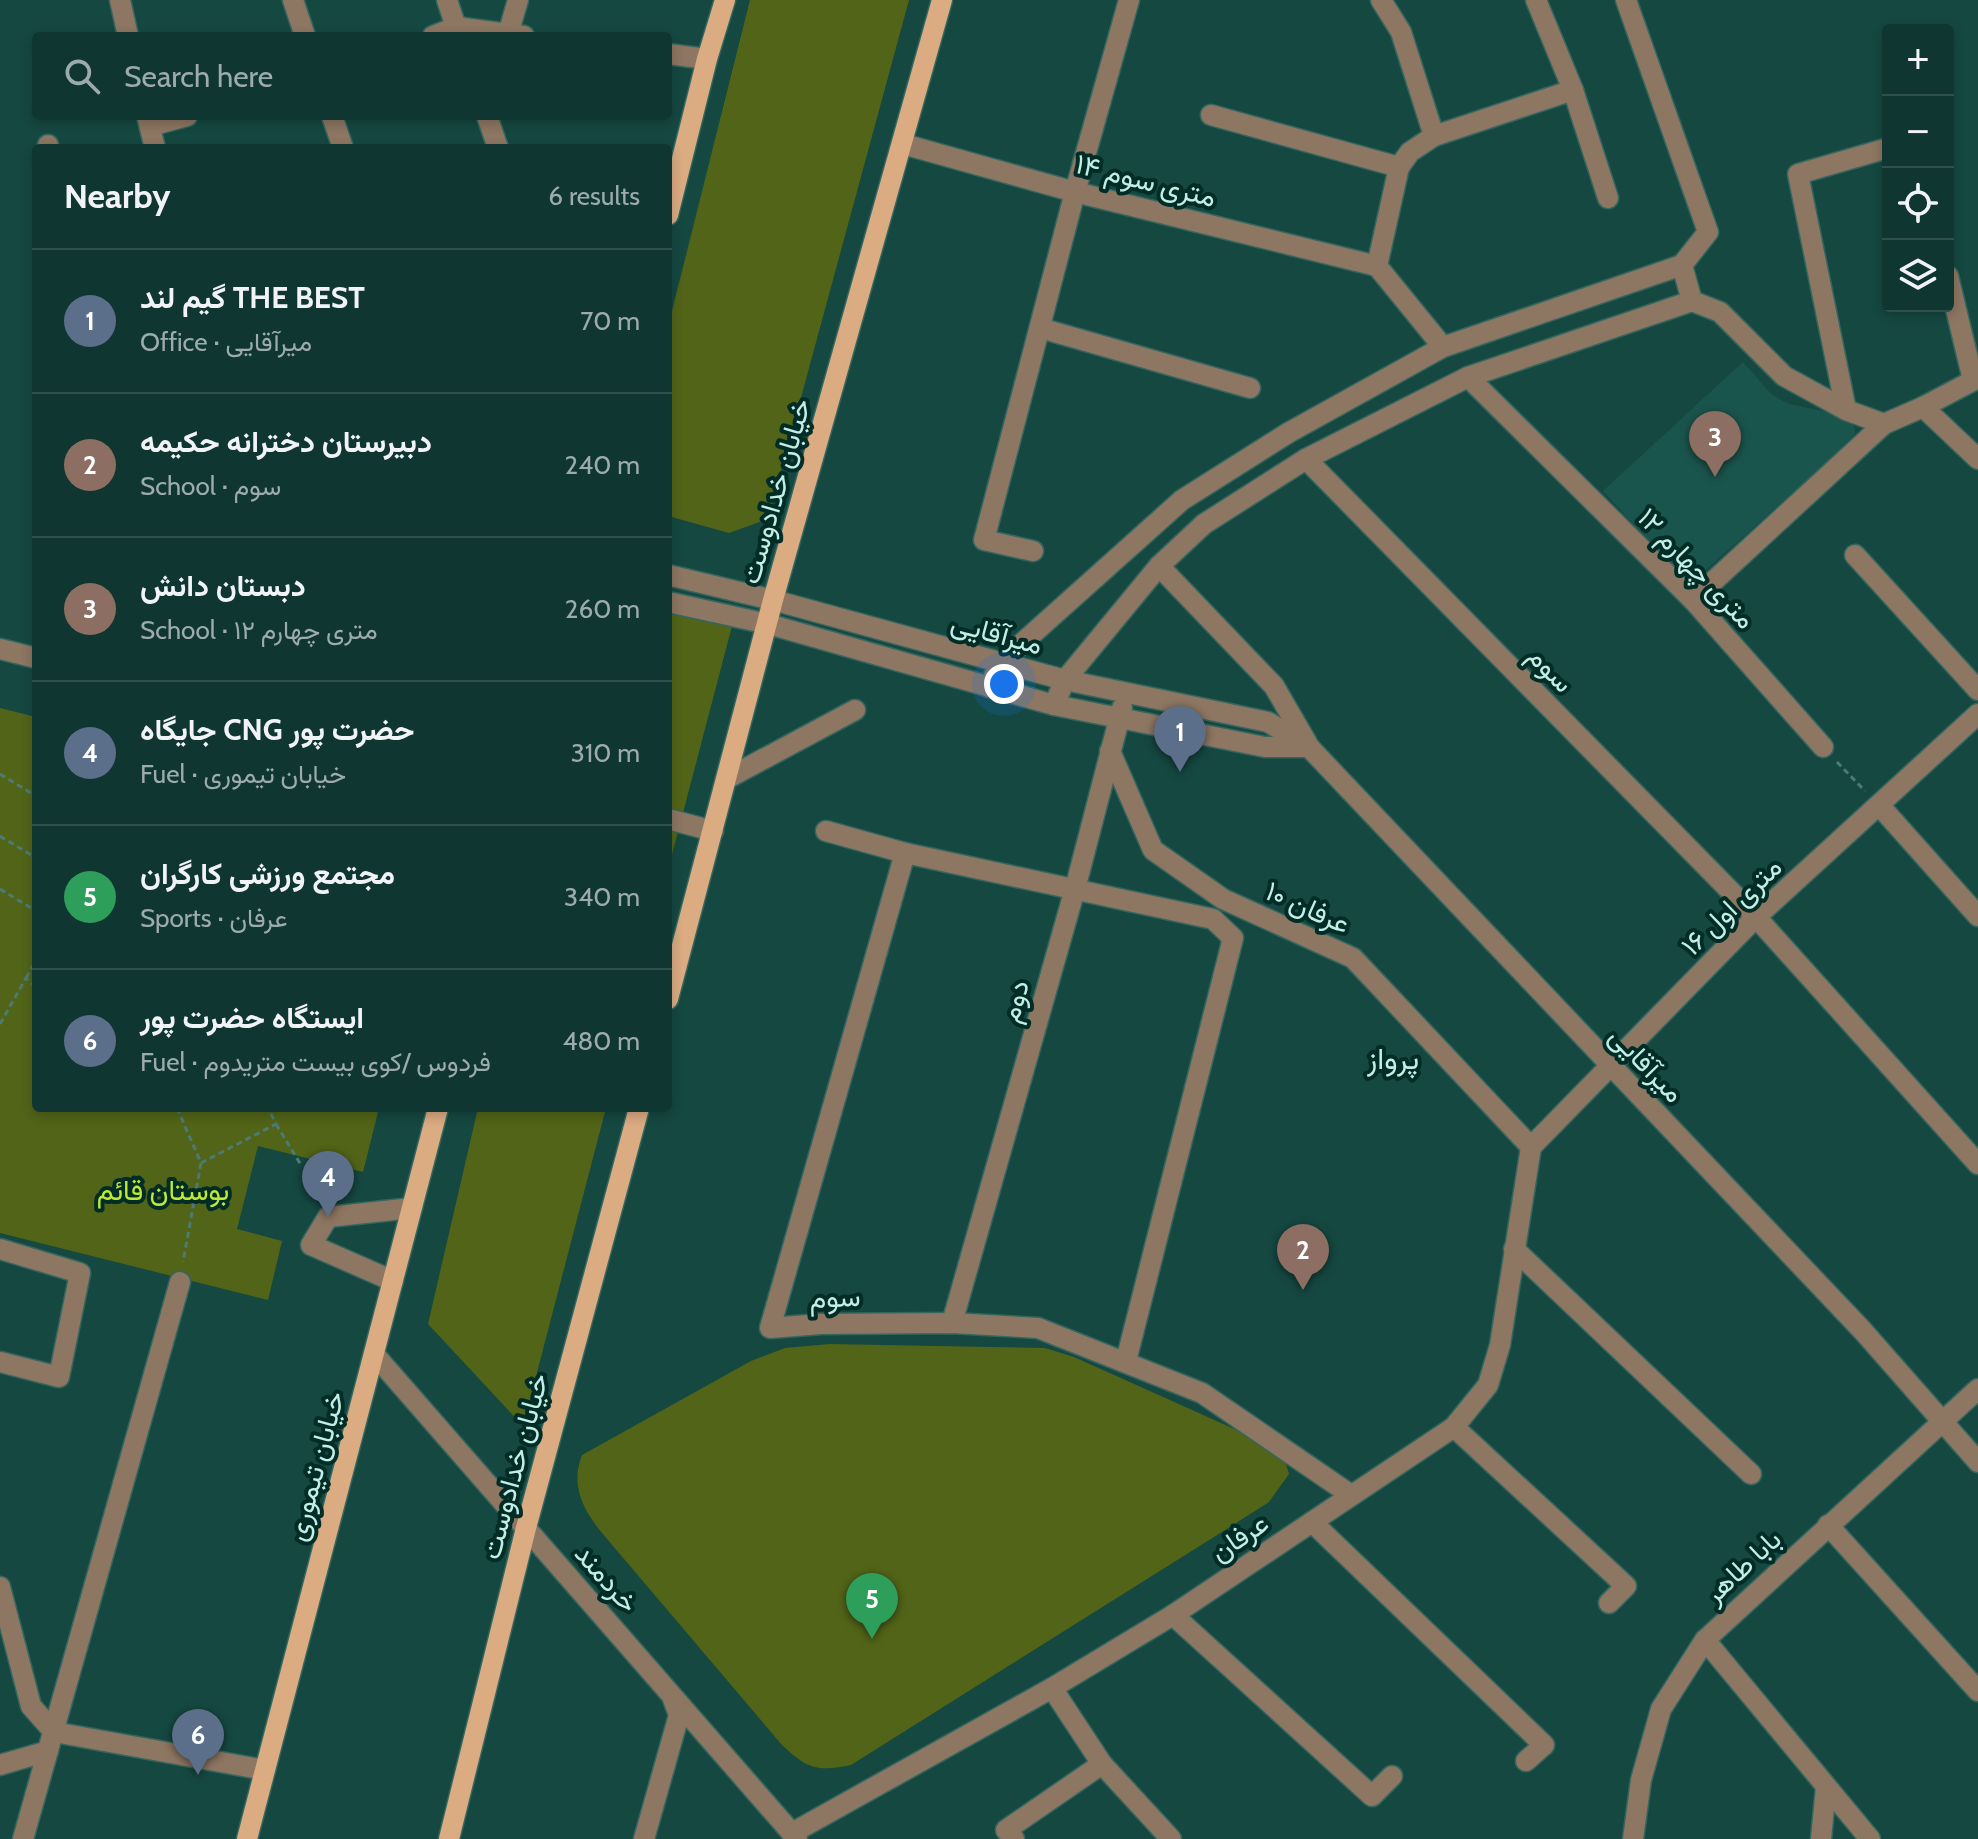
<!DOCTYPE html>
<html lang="en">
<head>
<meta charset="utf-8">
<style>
	body { margin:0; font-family:Cabin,Vazirmatn,sans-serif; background:#193e39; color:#f1f3f6 }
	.controls { position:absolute; right:24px; top:24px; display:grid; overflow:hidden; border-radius:8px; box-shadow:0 4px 12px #0003 }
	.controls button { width:72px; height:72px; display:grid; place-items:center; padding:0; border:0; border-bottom:2px solid #30504d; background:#103631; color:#f1f3f6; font:40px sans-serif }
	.you { position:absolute; left:1004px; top:684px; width:28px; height:28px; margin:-20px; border:6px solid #fff; border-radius:50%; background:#1a73e8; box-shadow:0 0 0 12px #1a73e833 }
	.badge { display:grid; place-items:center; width:52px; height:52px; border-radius:50%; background:#8c9099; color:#fff; font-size:26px; font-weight:700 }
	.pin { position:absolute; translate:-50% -66px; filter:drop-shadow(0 2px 4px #0008) }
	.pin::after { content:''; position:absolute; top:42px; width:28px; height:24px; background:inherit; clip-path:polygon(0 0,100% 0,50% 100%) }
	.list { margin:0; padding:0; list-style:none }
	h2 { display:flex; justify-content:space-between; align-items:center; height:104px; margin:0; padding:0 32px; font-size:34px }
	h2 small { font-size:26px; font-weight:400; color:#9cabab }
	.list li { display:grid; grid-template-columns:52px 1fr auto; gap:24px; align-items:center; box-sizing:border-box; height:144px; padding:0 32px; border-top:2px solid #30504d }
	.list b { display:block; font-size:30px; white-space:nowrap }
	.list p { margin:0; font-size:26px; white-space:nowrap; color:#9cabab }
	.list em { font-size:26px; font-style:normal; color:#9cabab }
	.icon { flex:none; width:44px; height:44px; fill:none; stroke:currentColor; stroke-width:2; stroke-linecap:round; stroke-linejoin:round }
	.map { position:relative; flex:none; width:1978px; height:1839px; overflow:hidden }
	.search { position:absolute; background:#103631; box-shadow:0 4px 12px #0003; left:32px; top:32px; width:640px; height:88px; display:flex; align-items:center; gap:20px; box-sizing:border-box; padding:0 28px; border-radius:8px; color:#9cabab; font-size:30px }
	.panel { position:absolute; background:#103631; box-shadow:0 4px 12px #0003; left:32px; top:144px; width:640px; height:968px; border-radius:8px }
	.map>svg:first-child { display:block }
	.built { fill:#1a554d }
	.green { fill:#526418 }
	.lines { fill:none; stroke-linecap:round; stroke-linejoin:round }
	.minor-casing { stroke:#34665f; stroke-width:23 }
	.major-casing { stroke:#34665f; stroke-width:23 }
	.path { stroke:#4b7b74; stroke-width:3; stroke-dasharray:6 4; stroke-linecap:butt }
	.minor { stroke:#8d7662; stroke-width:20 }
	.major { stroke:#dbab82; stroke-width:20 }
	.labels { text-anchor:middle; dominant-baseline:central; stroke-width:8; stroke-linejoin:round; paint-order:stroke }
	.street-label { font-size:28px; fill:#c3eee6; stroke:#022d27 }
	.park-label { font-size:28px; fill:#c0e931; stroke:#022d27 }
	.neighbourhood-label { font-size:30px; fill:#c3eee6; stroke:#022d27 }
</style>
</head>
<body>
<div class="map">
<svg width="1978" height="1839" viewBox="0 0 1978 1839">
	<rect width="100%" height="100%" fill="#154841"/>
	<polygon class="built" points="1743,362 1772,395 1789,404 1833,413 1848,419 1854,425 1855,434 1827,462 1689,585 1603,491"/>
	<g class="green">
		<polygon points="750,0 909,0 768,519 729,533 668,516 668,327"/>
		<polygon points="668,612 732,626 668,870"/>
		<polygon points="0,708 36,717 36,1108 379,1108 363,1172 258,1146 237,1229 282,1241 268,1300 0,1233"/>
		<polygon points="478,1108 606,1108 523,1426 428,1324"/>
		<path d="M830,1344L1045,1348L1074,1357L1250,1436L1283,1454L1289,1474L1269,1502L1233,1525L851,1765C816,1772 808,1769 782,1745L602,1533C583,1510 570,1485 582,1455L751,1361L785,1348Z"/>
	</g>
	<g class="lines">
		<defs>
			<g id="minor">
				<polyline points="120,0 128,36"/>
				<polyline points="293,0 305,36"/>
				<polyline points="447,0 459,36"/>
				<polyline points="1381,0 1401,32 1434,136 1410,152 1399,167"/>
				<polyline points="1536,0 1573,90 1608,198"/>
				<polyline points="508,34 518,0"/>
				<polyline points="433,36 456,27 524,36"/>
				<polyline points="668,54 707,59"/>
				<polyline points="1211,115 1399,167 1377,266 1443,347"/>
				<polyline points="147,116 155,148"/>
				<polyline points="332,116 343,148"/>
				<polyline points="487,116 498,148"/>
				<polyline points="150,126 187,116"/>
				<polyline points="1434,136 1573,90"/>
				<polyline points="903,144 1075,192 1377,266"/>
				<polyline points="48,145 48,148"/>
				<polyline points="1682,265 1692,301 1720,312 1784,376 1846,410 1884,424"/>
				<polyline points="1948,276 1973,380"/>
				<polyline points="1040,328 1250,388"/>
				<polyline points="1468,377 1693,600 1823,747"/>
				<polyline points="1923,407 1978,459"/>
				<polyline points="1846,410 1798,174 1888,148"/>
				<polyline points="1306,459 1756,917 1978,1164"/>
				<polyline points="1033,551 984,540 1075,192 1129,0"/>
				<polyline points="1855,555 1978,690"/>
				<polyline points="1159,566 1274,686 1307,743"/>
				<polyline points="668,575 773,600 1065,680 1268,722 1309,747 1863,1331 1978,1462"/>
				<polyline points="1693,600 1884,424 1923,407 1978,378"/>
				<polyline points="668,602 768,624 1054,705 1265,747 1306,747"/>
				<polyline points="0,649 36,658"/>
				<polyline points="989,687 1000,663 1182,500 1288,433 1443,347 1682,265 1708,232 1626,0"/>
				<polyline points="1054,705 1065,680 1159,566 1204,524 1306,459 1468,377 1692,301"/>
				<polyline points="1110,751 1153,850 1223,899 1353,958 1531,1147"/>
				<polyline points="726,779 855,710"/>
				<polyline points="1879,805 1978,916"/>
				<polyline points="668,819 713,831"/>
				<polyline points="826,831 905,853 1213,919 1233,938 1126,1361"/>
				<polyline points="905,853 770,1328 821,1324 952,1323 1038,1328 1202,1393 1351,1495"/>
				<polyline points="1531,1147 1756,917 1978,714"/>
				<polyline points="0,1249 80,1273 59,1377 0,1362"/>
				<polyline points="1514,1249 1751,1474"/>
				<polyline points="393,1281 311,1245 328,1217 412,1208"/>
				<polyline points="952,1323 1075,889 1122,708"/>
				<polyline points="374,1354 797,1839"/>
				<polyline points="1454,1427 1626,1586 1609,1603"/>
				<polyline points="1312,1522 1544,1745 1526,1761"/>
				<polyline points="1828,1525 1978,1691"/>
				<polyline points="0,1587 31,1706 54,1732 265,1770"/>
				<polyline points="1173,1615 1372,1796 1392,1776"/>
				<polyline points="1705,1640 1870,1839"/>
				<polyline points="1052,1688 1102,1764 1171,1839"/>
				<polyline points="0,1765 48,1751"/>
				<polyline points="792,1833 1052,1688 1173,1615 1454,1427 1488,1385 1500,1345 1531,1147"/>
				<polyline points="23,1839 180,1282"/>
				<polyline points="644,1839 679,1715 673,1699"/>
				<polyline points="1014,1839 1006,1830 1102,1764"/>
				<polyline points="1633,1839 1641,1780 1661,1709 1705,1640 1978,1389"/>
				<polyline points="1821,1839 1826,1787"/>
			</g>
			<g id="major">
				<polyline points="668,215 707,59 725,0"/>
				<polyline points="668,999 773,600 942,0"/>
				<polyline points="247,1839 438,1108"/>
				<polyline points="449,1839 526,1528 639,1108"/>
			</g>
		</defs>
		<use href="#minor" class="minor-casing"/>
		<use href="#major" class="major-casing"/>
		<g class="path">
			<polyline points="1837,762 1865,791"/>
			<polyline points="0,774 36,796"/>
			<polyline points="0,836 36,858"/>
			<polyline points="0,889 36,911"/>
			<polyline points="26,978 36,961"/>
			<polyline points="0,1024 26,978 36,987"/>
			<polyline points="177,1108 201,1163 183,1262"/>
			<polyline points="276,1124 301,1165"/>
			<polyline points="201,1163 276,1124 268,1108"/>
		</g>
		<use href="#minor" class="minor"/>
		<use href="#major" class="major"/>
	</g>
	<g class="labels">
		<g class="street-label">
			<text transform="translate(1146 180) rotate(14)">۱۴ متری سوم</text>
			<text transform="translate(775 491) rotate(-74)">خیابان خدادوست</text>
			<text transform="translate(1697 568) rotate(46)">۱۲ متری چهارم</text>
			<text transform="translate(997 633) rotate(15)">میرآقایی</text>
			<text transform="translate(1551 669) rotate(46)">سوم</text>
			<text transform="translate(1731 906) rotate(-44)">۱۶ متری اول</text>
			<text transform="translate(1308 907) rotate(24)">عرفان ۱۰</text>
			<text transform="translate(1014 1001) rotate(-74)">دوم</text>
			<text transform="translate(1647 1064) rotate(46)">میرآقایی</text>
			<text transform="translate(835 1297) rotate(-2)">سوم</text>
			<text transform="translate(315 1466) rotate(-75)">خیابان تیموری</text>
			<text transform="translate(514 1466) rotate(-75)">خیابان خدادوست</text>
			<text transform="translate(1239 1537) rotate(-34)">عرفان</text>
			<text transform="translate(1742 1566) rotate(-43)">بابا طاهر</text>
			<text transform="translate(607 1578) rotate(49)">خردمند</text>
		</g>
		<g class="park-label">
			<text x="163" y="1190">بوستان قائم</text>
		</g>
		<g class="neighbourhood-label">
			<text x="1393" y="1058">پرواز</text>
		</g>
	</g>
</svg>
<div class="controls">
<button>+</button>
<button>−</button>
<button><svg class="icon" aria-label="locate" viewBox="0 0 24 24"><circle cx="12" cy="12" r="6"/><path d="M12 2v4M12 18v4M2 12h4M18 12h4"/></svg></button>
<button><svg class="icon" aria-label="layers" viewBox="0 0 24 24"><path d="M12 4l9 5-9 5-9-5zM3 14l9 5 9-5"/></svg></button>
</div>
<div class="you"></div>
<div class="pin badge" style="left:1180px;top:772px;background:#5c6f8a">1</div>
<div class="pin badge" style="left:1303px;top:1290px;background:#8d6e63">2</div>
<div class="pin badge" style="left:1715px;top:477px;background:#8d6e63">3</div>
<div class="pin badge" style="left:328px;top:1217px;background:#5c6f8a">4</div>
<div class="pin badge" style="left:872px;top:1639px;background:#2e9e5b">5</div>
<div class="pin badge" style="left:198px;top:1775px;background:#5c6f8a">6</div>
<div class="search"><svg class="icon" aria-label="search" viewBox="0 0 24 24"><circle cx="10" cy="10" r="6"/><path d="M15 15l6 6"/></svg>Search here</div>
<section class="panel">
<h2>Nearby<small>6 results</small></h2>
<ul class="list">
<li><span class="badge" style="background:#5c6f8a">1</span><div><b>گیم لند THE BEST</b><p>Office · میرآقایی</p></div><em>70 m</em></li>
<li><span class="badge" style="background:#8d6e63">2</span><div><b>دبیرستان دخترانه حکیمه</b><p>School · سوم</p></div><em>240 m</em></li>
<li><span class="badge" style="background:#8d6e63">3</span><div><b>دبستان دانش</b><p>School · ۱۲ متری چهارم</p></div><em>260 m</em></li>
<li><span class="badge" style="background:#5c6f8a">4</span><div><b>جایگاه CNG حضرت پور</b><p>Fuel · خیابان تیموری</p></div><em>310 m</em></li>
<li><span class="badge" style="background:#2e9e5b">5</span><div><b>مجتمع ورزشی کارگران</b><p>Sports · عرفان</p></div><em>340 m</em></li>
<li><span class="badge" style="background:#5c6f8a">6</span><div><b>ایستگاه حضرت پور</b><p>Fuel · فردوس /کوی بیست متریدوم</p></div><em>480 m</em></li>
</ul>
</section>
</div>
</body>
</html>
